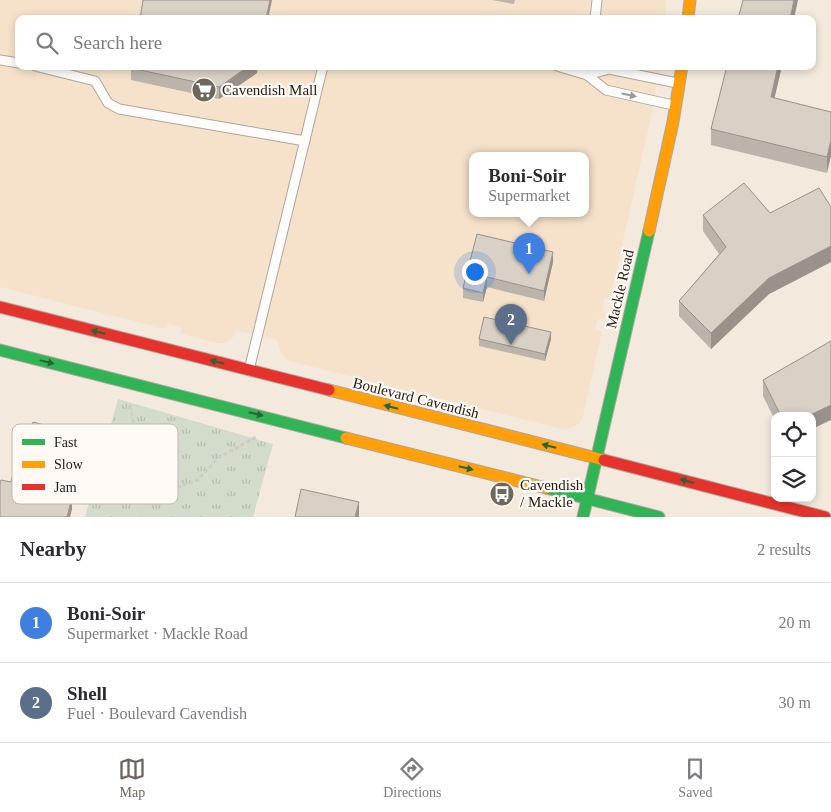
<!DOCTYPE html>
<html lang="en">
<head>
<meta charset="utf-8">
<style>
	body { margin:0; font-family:Georgia,serif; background:#f7f7f7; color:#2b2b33 }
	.controls { position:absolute; right:15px; bottom:15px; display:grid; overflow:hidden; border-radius:10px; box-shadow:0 2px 8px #0003 }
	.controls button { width:45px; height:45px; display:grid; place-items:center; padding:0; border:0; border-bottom:1px solid #e1e1e2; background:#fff; color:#2b2b33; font:25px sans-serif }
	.you { position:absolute; left:474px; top:271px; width:18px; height:18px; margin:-12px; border:4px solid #fff; border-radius:50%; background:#1a73e8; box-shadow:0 0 0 8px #1a73e833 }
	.badge { display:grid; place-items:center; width:32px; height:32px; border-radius:50%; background:#6f665c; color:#fff; font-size:16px; font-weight:700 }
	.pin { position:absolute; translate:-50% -41px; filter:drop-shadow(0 1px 2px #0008) }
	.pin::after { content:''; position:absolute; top:26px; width:18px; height:15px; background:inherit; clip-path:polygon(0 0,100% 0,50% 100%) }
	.popup { position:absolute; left:469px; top:152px; width:120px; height:65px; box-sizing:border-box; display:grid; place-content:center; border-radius:10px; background:#fff; filter:drop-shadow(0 1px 4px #0005); font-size:16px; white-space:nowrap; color:#7c7c81 }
	.popup b { font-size:19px; color:#2b2b33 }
	.popup::after { content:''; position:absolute; left:50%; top:100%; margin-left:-10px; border:10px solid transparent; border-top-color:#fff }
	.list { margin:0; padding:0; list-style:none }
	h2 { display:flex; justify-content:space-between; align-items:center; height:65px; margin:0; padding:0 20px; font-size:21px }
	h2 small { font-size:16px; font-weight:400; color:#7c7c81 }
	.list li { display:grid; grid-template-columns:32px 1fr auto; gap:15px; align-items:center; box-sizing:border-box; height:80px; padding:0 20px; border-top:1px solid #e1e1e2 }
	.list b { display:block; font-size:19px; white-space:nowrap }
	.list p { margin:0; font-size:16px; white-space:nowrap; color:#7c7c81 }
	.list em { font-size:16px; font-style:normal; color:#7c7c81 }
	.icon { flex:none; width:28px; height:28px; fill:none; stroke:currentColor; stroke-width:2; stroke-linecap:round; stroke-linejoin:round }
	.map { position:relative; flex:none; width:831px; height:517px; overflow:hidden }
	.search { position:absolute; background:#fff; box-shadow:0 2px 8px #0003; left:15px; right:15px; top:15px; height:55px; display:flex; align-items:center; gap:12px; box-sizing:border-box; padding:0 18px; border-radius:10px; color:#7c7c81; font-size:19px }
	.sheet { height:225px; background:#fff }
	nav { display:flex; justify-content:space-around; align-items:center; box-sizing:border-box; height:70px; border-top:1px solid #e1e1e2; background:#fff; font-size:14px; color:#7c7c81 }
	nav a { display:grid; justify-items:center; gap:2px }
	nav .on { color:#6f665c }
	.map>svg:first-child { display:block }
	.built { fill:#f6e2ca; fill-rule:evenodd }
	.park { fill:url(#park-tufts) }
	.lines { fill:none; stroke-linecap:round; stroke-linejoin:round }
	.lane-casing { stroke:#aea69c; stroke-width:11 }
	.fast-casing { stroke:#aea69c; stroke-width:13 }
	.slow-casing { stroke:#aea69c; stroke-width:13 }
	.jam-casing { stroke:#aea69c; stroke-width:13 }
	.path { stroke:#cfcbc7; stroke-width:3; stroke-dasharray:4 2.5; stroke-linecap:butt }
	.lane { stroke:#fdfcfa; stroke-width:9 }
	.fast { stroke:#30b455; stroke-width:11 }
	.slow { stroke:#ff9f0a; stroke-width:11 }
	.jam { stroke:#e5322d; stroke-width:11 }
	.wall { fill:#bbb4aa }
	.shaded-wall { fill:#99928b }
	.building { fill:#dad1c6; stroke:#99928b }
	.oneway { fill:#9d9993 }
	.oneway2 { fill:#2c6332 }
	.labels { text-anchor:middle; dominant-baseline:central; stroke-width:4.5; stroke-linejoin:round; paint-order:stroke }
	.poi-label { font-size:15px; fill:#282016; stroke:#fef9f4; text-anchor:start }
	.street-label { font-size:15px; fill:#282016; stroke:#fef9f4 }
	.key { fill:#fef9f4; stroke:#beb8b1; stroke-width:1 }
	.key-label { font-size:14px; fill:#282016 }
</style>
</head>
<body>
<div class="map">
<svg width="831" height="517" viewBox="0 0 831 517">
	<defs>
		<pattern id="park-tufts" width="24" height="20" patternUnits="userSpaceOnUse" patternTransform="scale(1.25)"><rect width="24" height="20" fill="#d3dccb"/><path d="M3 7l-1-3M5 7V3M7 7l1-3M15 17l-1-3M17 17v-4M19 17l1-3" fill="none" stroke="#b5bcae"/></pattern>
	</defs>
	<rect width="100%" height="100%" fill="#f3e9dd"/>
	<path class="built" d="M0,0H666L665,19H19V66H659L652,112L610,299L605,298L602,311L606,313L604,320L598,319L595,329L602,332L582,420L579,424L566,430L289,361L281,353L279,348L278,340L275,339L236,331L234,336L230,340L224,343H217L180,333L182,328L168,324L165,329L0,287ZM473,155H585V213H473Z"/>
	<polygon class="park" points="118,399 273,444 253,517 85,517"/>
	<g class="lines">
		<defs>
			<g id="lane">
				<polyline points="595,19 597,0"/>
				<polyline points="0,60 19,63"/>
				<polyline points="35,66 95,81 108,103 119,109 305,141"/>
				<polyline points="557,66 587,75 606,90 673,105"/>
				<polyline points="587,75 609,69 677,83"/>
				<polyline points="249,370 323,66"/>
			</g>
			<g id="fast">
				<polyline points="0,350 346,438"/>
				<polyline points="546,488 659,517"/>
				<polyline points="583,517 649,231"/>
			</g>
			<g id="slow">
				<polyline points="688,19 690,0"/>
				<polyline points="649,231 673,122 682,66"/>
				<polyline points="329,390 604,460"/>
				<polyline points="346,438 546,488"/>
			</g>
			<g id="jam">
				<polyline points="0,307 329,390"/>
				<polyline points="604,460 825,517"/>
			</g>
		</defs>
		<use href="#lane" class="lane-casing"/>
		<use href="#fast" class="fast-casing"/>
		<use href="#slow" class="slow-casing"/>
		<use href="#jam" class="jam-casing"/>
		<polyline class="path" points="130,406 134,425 140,438 147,447 172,465 178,487 198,480 218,458 256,437"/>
		<use href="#lane" class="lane"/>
		<use href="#fast" class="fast"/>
		<use href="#slow" class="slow"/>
		<use href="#jam" class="jam"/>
	</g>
	<g class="wall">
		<polygon points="492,0 515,0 514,4"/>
		<polygon points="727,66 782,66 774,98 831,112 827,173 711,145 711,129"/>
		<polygon points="131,68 257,73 219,99 131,80"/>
		<polygon points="831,207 831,262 769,294 711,349 679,316 679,301 719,254 703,231 703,215 770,213"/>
		<polygon points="477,234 553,262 544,301 487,287 483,302 463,298 463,288"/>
		<polygon points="479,339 551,339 545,361 479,346"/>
		<polygon points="763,380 812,416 775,416 775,420 763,396"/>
	</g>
	<g class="shaded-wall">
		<polygon points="270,0 272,0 268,19 266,19"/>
		<polygon points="794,0 798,0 794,19 790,19"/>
		<polygon points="249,66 258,66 257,73 219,99 219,87"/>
		<polygon points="778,66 782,66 771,113 771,97"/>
		<polygon points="831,140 831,156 827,173 827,157"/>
		<polygon points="831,246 831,262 769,294 711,349 711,333 769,278"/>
		<polygon points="553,252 553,262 544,301 544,291"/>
		<polygon points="487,277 487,287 483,302 483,293"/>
		<polygon points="551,332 551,339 545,361 545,354"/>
		<polygon points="831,405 831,420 812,429 812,416 808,416"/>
		<polygon points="75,441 75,453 68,477 68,465"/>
		<polygon points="76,467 76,479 69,508 69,496"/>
		<polygon points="72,497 72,509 70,517 67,517"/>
		<polygon points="359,502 359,517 355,517"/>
	</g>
	<g class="building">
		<polygon points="143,0 270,0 266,19 140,19"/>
		<polygon points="743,0 794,0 790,19 738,19"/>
		<polygon points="131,66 249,66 219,87 131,68"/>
		<polygon points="727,66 778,66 771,97 831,112 831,140 827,157 711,129"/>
		<polygon points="744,183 770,213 819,188 831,207 831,246 769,278 711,333 679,301 726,247 703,215"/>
		<polygon points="477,234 553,252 544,291 487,277 483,293 463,288"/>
		<polygon points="484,317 551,332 545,354 479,339"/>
		<polygon points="831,341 831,405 808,416 781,416 763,380"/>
		<polygon points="33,422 56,428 54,435 75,441 68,465 76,467 69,496 72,497 67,517 0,517 0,484 1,480 11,482 19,450 25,452"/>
		<polygon points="301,489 359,502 355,517 295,517"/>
	</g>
	<defs><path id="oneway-solid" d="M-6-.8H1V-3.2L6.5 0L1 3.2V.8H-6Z" transform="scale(1.25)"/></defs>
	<use class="oneway" href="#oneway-solid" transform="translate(629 95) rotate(12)"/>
	<g class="oneway2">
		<use href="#oneway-solid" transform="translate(98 332) rotate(-166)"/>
		<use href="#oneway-solid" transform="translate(47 362) rotate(14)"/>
		<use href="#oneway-solid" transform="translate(217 362) rotate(-166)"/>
		<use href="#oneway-solid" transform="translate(391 407) rotate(-166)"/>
		<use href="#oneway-solid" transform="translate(256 414) rotate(14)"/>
		<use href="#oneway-solid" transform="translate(549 446) rotate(-166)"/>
		<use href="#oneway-solid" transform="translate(466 468) rotate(14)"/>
		<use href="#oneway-solid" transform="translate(687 481) rotate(-165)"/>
	</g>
	<defs>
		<symbol id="supermarket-disc" viewBox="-11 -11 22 22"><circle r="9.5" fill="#6f665c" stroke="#fef9f4"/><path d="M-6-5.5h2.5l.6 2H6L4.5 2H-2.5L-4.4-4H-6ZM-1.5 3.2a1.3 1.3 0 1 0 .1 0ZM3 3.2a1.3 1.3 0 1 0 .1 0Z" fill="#fff"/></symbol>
		<symbol id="bus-disc" viewBox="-11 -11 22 22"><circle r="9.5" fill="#6f665c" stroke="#fef9f4"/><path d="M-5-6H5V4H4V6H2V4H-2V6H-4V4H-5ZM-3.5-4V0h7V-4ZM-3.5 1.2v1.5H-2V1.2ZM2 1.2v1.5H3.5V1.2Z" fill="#fff"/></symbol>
	</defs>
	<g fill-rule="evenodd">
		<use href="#supermarket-disc" x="190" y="76" width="28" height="28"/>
		<use href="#bus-disc" x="488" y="480" width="28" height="28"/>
	</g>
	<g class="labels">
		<g class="poi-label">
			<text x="222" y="90">Cavendish Mall</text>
			<text x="520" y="485">Cavendish<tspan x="520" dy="17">/ Mackle</tspan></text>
		</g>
		<g class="street-label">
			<text transform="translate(620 289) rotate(-77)">Mackle Road</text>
			<text transform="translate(416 398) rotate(14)">Boulevard Cavendish</text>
		</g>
	</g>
	<rect x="12" y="424" width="166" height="80" rx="8" class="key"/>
	<rect x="22" y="439" width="23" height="6" fill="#30b455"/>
	<rect x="22" y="461" width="23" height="7" fill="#ff9f0a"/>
	<rect x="22" y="484" width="23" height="6" fill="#e5322d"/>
	<g class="key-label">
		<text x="54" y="447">Fast</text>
		<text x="54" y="469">Slow</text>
		<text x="54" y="492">Jam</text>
	</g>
</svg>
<div class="controls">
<button><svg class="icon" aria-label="locate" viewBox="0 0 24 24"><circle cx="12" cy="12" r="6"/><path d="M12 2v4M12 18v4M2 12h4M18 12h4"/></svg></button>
<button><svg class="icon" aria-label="layers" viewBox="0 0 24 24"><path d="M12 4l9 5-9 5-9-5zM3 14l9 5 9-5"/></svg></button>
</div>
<div class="you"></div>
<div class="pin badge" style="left:529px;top:274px;background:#3f7fe0">1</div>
<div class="popup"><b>Boni-Soir</b>Supermarket</div>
<div class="pin badge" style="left:511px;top:345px;background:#5c6f8a">2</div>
<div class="search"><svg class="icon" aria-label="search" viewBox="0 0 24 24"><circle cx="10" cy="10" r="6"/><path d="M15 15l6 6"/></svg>Search here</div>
</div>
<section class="sheet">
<h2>Nearby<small>2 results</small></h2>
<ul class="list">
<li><span class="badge" style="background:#3f7fe0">1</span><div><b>Boni-Soir</b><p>Supermarket · Mackle Road</p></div><em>20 m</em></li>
<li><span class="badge" style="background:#5c6f8a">2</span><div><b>Shell</b><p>Fuel · Boulevard Cavendish</p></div><em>30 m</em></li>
</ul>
</section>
<nav>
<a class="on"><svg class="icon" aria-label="map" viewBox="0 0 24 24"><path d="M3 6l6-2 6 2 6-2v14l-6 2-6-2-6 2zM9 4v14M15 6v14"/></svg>Map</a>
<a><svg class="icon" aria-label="directions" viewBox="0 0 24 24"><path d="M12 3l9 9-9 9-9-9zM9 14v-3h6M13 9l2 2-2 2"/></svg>Directions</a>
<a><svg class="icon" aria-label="saved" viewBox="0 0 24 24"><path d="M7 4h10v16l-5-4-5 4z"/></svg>Saved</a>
</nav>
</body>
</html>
